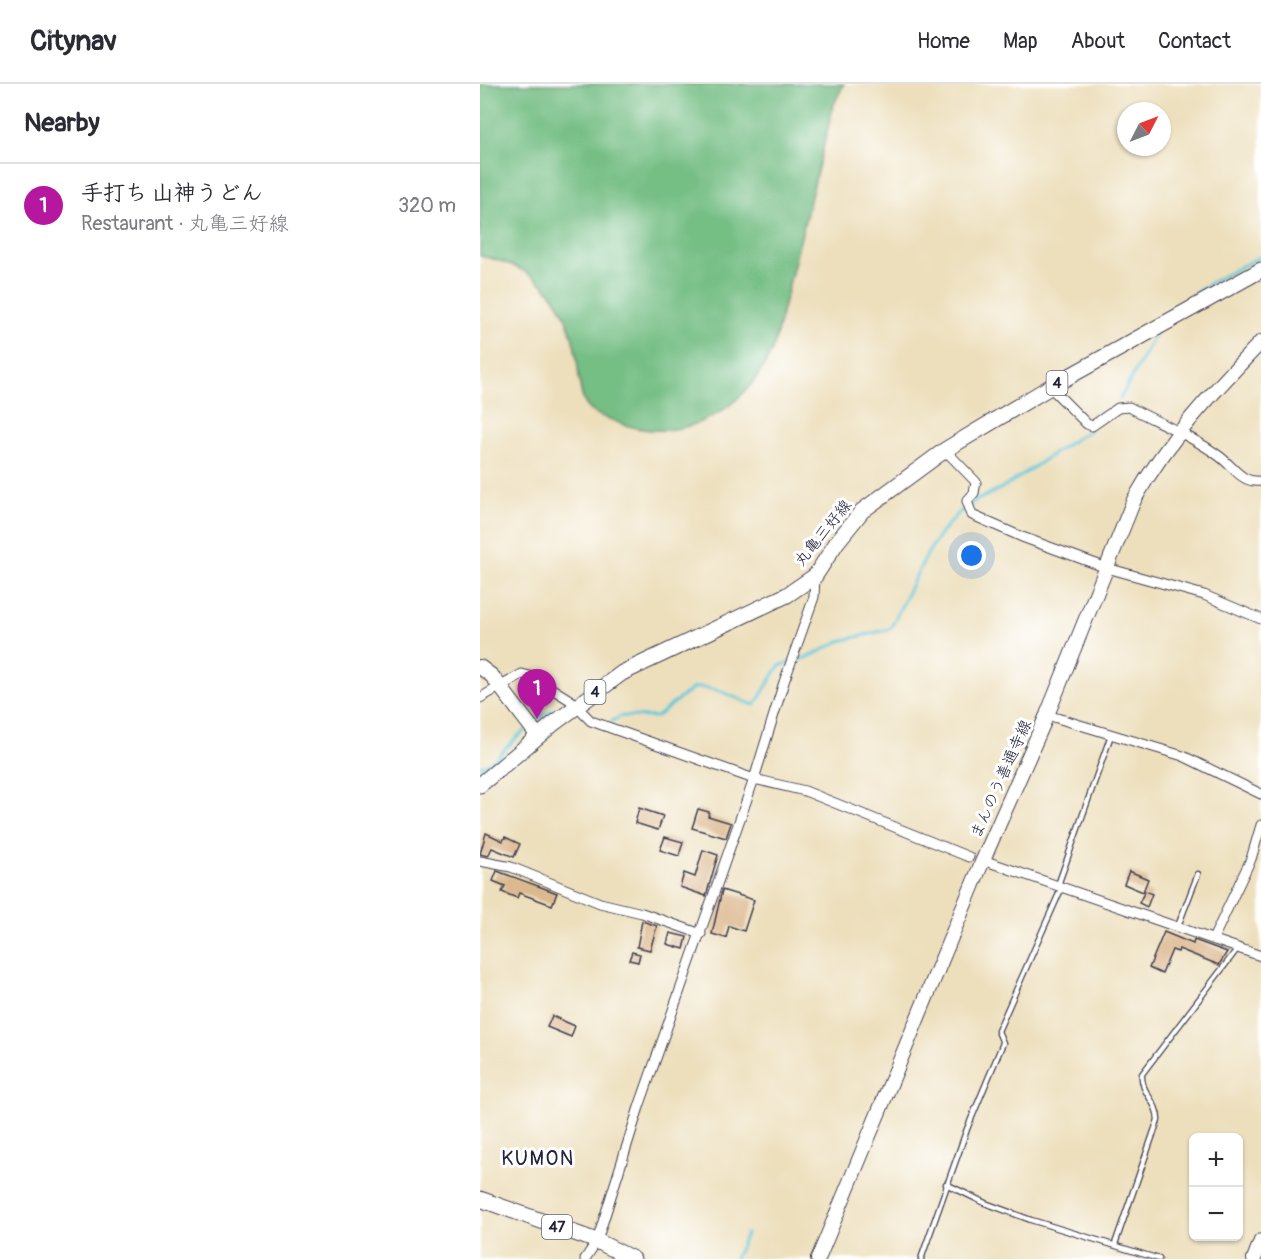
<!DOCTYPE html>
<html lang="en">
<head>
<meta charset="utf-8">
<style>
	body { margin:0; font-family:Pangolin,"Klee One",sans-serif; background:#f7f7f7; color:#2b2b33 }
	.controls { position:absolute; right:18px; bottom:18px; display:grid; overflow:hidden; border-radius:9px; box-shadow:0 2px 4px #0004 }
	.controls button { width:54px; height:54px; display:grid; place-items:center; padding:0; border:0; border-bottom:2px solid #e1e1e2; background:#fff; color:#2b2b33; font:30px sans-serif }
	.compass { position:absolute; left:637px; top:18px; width:54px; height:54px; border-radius:50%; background:#fff; box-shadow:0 2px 4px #0004; rotate:48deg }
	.you { position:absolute; left:492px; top:472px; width:21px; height:21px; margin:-15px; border:4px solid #fff; border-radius:50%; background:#1a73e8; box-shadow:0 0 0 9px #1a73e833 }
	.badge { display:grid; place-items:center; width:39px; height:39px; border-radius:50%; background:#b5179e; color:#fff; font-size:20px; font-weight:700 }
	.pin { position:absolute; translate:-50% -50px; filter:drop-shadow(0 2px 3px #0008) }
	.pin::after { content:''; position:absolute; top:32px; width:21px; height:18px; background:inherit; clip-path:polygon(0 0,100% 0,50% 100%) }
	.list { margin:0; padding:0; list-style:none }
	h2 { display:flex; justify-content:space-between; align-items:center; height:78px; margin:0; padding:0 24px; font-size:26px }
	h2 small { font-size:20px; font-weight:400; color:#7c7c81 }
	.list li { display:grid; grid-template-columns:39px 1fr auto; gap:18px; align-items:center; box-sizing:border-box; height:84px; padding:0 24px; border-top:2px solid #e1e1e2 }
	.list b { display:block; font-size:22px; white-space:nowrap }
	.list p { margin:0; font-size:20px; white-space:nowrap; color:#7c7c81 }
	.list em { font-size:20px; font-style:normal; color:#7c7c81 }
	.map { position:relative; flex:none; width:781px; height:1175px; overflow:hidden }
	header { display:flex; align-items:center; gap:36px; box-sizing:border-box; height:84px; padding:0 30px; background:#fff; border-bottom:2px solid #e1e1e2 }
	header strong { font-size:28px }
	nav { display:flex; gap:33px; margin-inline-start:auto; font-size:21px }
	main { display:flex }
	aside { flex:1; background:#fff }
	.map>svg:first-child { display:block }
	.forest { fill:#75be84; stroke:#4c7060; stroke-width:1.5 }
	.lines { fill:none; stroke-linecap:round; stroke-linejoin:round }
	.stream { stroke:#5fc7dc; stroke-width:3 }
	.building { fill:#dcb88e }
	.lane-casing { stroke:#403e4e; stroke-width:7 }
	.street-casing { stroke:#403e4e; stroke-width:11 }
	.secondary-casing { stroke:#403e4e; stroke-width:16 }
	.primary-casing { stroke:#403e4e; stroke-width:17 }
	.lane { stroke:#fff; stroke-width:4.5 }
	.street { stroke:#fff; stroke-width:9 }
	.secondary { stroke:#fff; stroke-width:14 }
	.primary { stroke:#fff; stroke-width:15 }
	.labels { text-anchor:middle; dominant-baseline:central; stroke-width:6; stroke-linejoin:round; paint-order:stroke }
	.shield { fill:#fff; stroke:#646476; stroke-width:1.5 }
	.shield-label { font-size:15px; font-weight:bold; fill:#22223b }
	.street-label { font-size:16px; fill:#22223b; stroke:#fff }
	.quarter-label { font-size:20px; letter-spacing:1.5px; fill:#22223b; stroke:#fff }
</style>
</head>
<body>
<header>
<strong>Citynav</strong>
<nav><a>Home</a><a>Map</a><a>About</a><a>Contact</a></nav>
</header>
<main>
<aside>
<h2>Nearby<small></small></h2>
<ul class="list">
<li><span class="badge">1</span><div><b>手打ち 山神うどん</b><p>Restaurant · 丸亀三好線</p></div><em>320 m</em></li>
</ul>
</aside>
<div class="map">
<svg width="781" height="1175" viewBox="0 0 781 1175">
	<rect width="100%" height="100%" fill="#fff"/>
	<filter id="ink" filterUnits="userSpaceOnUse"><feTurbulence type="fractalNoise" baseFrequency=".0167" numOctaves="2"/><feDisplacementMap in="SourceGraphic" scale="12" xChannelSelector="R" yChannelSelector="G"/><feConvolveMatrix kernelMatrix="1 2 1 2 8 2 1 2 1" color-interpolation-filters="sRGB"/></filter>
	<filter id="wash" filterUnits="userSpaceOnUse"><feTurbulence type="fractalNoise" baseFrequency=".008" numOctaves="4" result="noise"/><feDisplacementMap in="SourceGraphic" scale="24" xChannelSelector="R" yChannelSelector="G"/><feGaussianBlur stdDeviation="1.35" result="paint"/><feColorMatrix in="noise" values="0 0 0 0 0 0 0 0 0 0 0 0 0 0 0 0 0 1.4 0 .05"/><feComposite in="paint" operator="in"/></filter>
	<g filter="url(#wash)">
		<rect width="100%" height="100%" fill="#eddfbc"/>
		<path class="forest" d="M0,0H364L354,20L294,261C271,323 203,365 137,338C127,334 113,331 106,321C99,310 99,289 97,276C88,216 61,184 0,172Z"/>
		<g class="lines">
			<g class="stream">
				<polyline points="685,231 730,199 781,172"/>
				<polyline points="640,315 675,251"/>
				<path d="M132,637L142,632L176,633L213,604C238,601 253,615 275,621L299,582L331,572L360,557L410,545C431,506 445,461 478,430C494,414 515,410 533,397C559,380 583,362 610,346"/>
				<polyline points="54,639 66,629 85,623"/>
				<path d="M0,682C22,676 28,657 46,646"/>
				<polyline points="255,1175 266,1150"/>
			</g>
		</g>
		<g id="blocks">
			<g class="building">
				<polygon points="159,724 183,732 178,746 155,739"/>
				<polygon points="218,725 229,728 228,732 251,739 246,754 212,744"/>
				<polygon points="6,749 23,757 25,753 40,760 34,773 12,764 8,772 0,770"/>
				<polygon points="185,753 203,758 199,772 180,766"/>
				<polygon points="223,766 238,771 226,812 200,803 204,789 215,793"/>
				<polygon points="17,787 77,809 72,821 39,809 37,814 22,808 25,802 13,797"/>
				<polygon points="649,787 668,795 663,808 644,800"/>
				<polygon points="242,806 274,816 264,847 249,842 246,854 232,850"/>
				<polygon points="665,807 672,810 667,823 659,819"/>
				<polygon points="162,837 177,842 170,866 157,863"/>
				<polygon points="684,848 713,860 714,856 747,868 739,881 699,865 698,868 692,866 682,890 669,884"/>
				<polygon points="190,849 207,853 204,865 187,860"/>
				<polygon points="152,868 160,870 158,878 149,876"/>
				<polygon points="72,932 95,942 91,953 67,943"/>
			</g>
		</g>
	</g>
	<g filter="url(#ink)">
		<use href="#blocks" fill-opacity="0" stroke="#403e4e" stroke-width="1.5"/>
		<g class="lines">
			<defs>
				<g id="lane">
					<polyline points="578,801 631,651"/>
					<polyline points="698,842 718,790"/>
					<polyline points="466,1100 505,1119 551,1136 679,1175"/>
					<path d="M635,1160L678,1036C678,1017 660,1009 662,990L758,864"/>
					<polyline points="441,1175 487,1045 523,959 518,947 582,803"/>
				</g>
				<g id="street">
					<path d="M570,303L607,340L612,342L638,324L649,323C679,339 712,352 739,372C753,382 762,400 781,397"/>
					<polyline points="465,366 496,398 494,409 487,417 492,431 542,453 627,484 724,511 781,535"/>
					<polyline points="0,614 42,590 53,593 90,616 111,637 274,695 325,707 489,773"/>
					<polyline points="567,631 703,672 781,710"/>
					<polyline points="503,776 781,872"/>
					<polyline points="0,777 31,783 120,819 162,829 221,850"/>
					<polyline points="733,855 771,775 781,741"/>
					<polyline points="105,1175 117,1157 159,1023 274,695 304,598 334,513 335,492"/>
				</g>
				<g id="secondary">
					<polyline points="0,583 12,592 58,652"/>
					<path d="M338,1175L503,776L567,631L654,416C688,355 733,308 781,258"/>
					<polyline points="774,1175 781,1157"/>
				</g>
				<g id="primary">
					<polyline points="0,701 73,640 142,589 307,511 335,492 357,458 382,427 465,366 570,303 781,186"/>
					<polyline points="0,1115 117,1157 153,1175"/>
				</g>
			</defs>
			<use href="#lane" class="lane-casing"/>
			<use href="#street" class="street-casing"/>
			<use href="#secondary" class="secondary-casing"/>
			<use href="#primary" class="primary-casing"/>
			<use href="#lane" class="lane"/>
			<use href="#street" class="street"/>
			<use href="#secondary" class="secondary"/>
			<use href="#primary" class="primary"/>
		</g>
	</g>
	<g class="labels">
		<g class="shield">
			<rect x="566.5" y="287" width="21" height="24" rx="4.5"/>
			<rect x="104.5" y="596" width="21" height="24" rx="4.5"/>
			<rect x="62" y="1131" width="30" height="24" rx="4.5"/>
		</g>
		<g class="shield-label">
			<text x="577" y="299">4</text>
			<text x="115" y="608">4</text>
			<text x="77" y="1143">47</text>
		</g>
		<g class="street-label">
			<text transform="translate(343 449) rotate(-51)">丸亀三好線</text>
			<text transform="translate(521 695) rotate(-66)">まんのう善通寺線</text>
		</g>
		<g class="quarter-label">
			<text x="58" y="1074">KUMON</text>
		</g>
	</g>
</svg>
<div class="controls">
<button>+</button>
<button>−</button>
</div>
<svg class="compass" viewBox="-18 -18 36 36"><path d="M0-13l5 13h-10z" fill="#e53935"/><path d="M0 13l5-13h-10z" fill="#7c7c81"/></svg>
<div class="you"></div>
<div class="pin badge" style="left:57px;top:635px">1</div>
</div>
</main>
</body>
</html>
